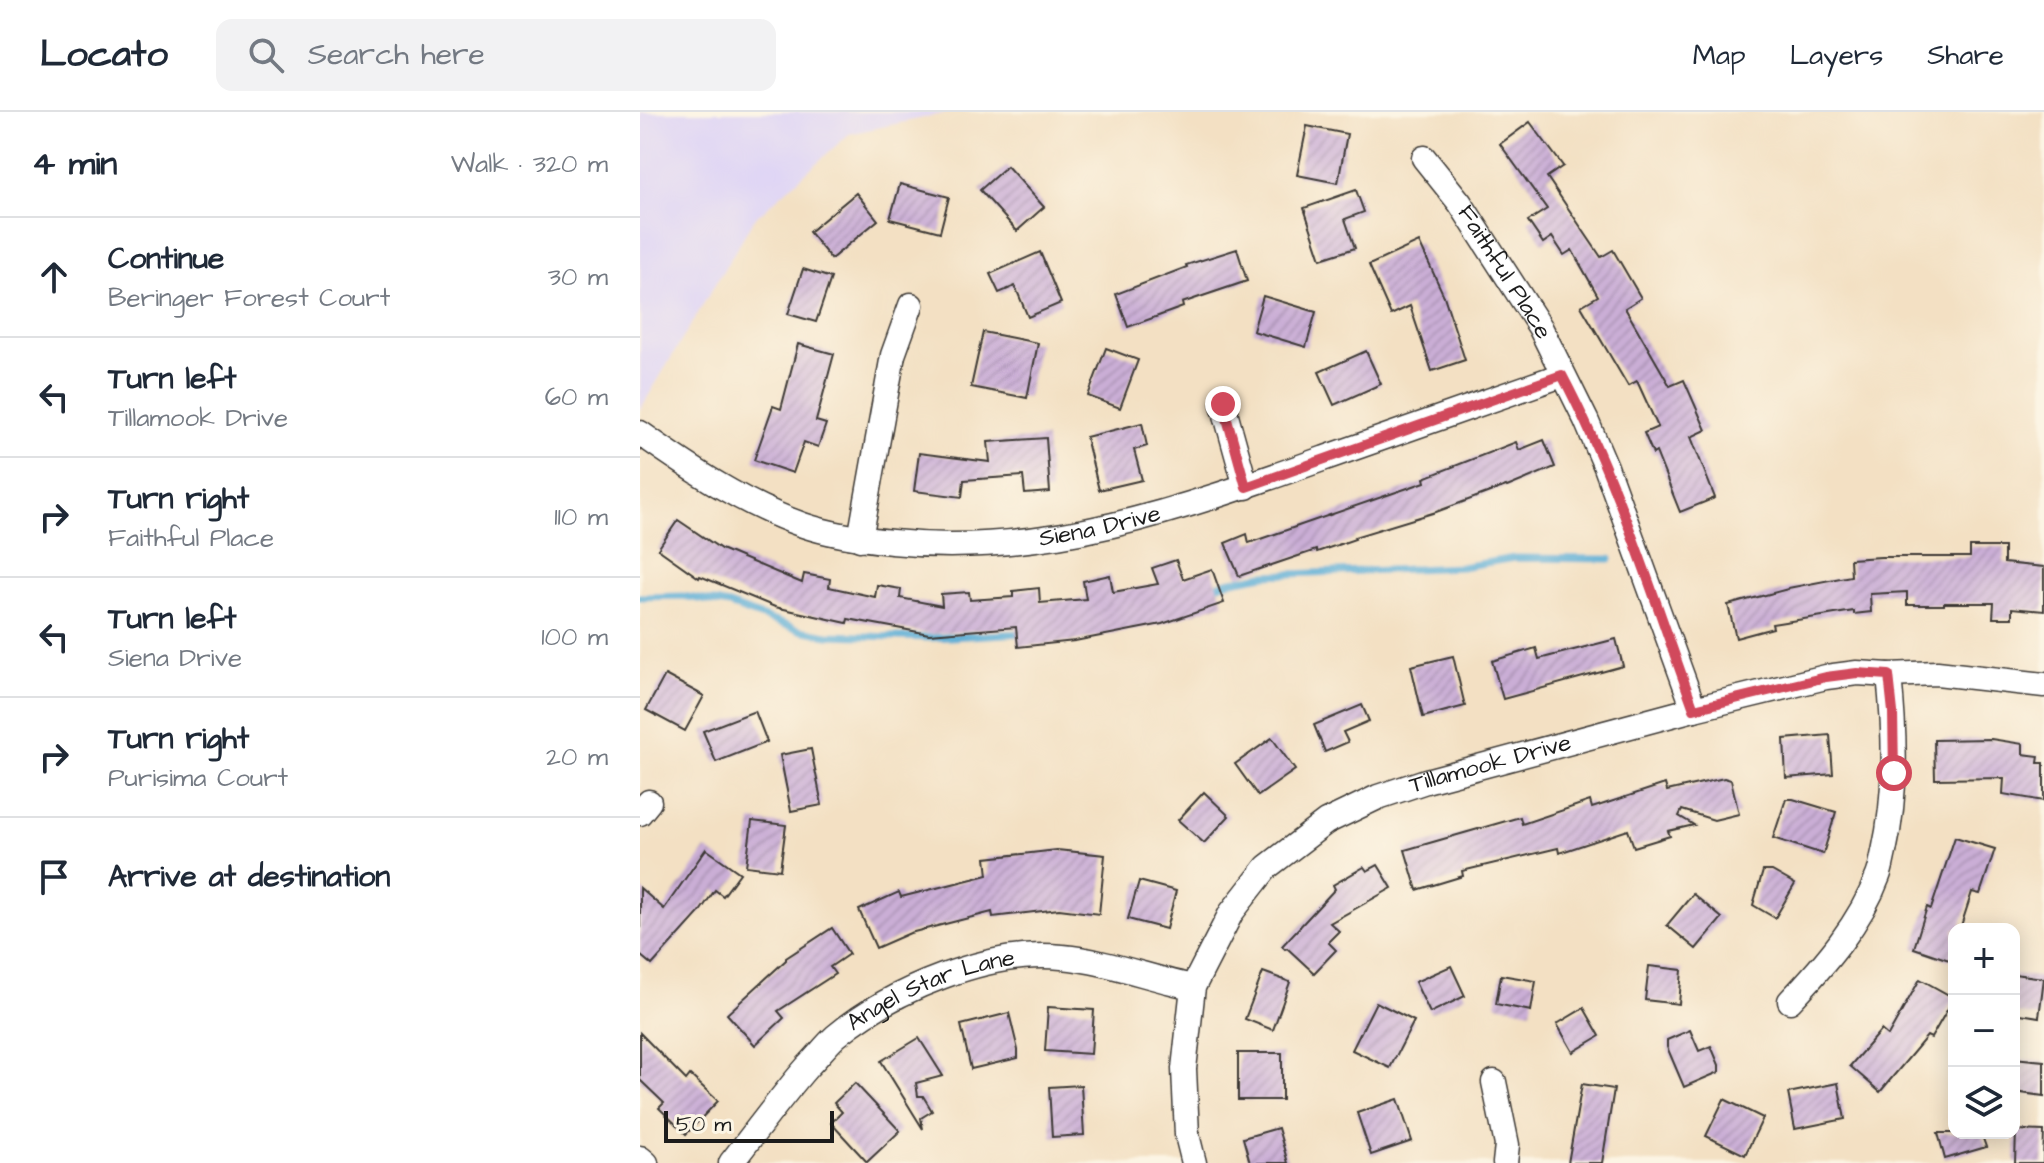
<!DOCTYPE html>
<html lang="en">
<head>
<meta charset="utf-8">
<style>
	body { margin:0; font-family:"Architects Daughter",sans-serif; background:#f2f2f3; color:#1f2937 }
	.controls { position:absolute; right:24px; bottom:24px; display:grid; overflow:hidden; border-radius:16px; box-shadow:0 4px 20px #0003 }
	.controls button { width:72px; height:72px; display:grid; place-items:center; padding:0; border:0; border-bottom:2px solid #e0e1e3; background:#fff; color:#1f2937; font:40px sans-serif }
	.scale { position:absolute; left:24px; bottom:20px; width:170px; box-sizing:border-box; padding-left:8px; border:4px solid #1c1c1c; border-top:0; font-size:22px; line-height:28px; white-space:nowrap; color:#1c1c1c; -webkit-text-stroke:6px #fcf5e5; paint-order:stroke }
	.stop { position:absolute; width:24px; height:24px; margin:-18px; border:6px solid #d1495b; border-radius:50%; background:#fff }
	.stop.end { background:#d1495b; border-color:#fff; box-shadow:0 2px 8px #0008 }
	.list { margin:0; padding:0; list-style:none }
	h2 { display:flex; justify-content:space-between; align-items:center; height:104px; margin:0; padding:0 32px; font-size:34px }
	h2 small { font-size:26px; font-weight:400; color:#747a83 }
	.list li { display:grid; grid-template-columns:52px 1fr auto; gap:24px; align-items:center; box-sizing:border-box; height:120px; padding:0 32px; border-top:2px solid #e0e1e3 }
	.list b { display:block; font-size:30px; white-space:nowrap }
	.list p { margin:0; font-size:26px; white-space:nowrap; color:#747a83 }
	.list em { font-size:26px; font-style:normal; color:#747a83 }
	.icon { flex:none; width:44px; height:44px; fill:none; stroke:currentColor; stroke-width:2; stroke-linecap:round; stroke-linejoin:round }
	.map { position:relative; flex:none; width:1404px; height:1051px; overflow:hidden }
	header { display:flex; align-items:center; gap:48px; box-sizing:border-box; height:112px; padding:0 40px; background:#fff; border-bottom:2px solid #e0e1e3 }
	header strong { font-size:38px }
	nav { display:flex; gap:44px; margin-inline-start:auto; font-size:28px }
	.search { width:560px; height:72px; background:#f2f2f3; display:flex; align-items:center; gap:20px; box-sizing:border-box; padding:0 28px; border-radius:16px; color:#747a83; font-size:30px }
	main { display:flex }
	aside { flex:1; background:#fff }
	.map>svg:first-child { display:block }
	.built { fill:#dfd5f5 }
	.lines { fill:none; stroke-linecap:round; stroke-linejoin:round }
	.stream { stroke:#5cadd6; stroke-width:7 }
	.building { fill:url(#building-hatch) }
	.minor-casing { stroke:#3c3935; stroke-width:27 }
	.minor { stroke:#fff; stroke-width:24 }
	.route { stroke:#d1495b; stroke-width:10 }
	.labels { text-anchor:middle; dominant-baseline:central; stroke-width:6; stroke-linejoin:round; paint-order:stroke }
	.street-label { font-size:24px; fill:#1c1c1c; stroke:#fcf5e5 }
</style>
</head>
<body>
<header>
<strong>Locato</strong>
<div class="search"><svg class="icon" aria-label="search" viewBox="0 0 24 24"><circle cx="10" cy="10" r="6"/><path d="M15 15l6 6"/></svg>Search here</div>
<nav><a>Map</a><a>Layers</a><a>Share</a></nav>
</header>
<main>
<aside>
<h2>4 min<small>Walk · 320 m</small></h2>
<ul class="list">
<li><svg class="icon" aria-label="ahead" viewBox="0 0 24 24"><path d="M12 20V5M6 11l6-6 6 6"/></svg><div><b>Continue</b><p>Beringer Forest Court</p></div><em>30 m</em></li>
<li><svg class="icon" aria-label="left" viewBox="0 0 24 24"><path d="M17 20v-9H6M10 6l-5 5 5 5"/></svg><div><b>Turn left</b><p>Tillamook Drive</p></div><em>60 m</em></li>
<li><svg class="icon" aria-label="right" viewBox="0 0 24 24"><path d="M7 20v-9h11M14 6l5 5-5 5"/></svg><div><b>Turn right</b><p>Faithful Place</p></div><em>110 m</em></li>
<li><svg class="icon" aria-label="left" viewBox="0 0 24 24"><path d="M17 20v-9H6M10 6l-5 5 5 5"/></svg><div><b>Turn left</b><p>Siena Drive</p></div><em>100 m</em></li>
<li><svg class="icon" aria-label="right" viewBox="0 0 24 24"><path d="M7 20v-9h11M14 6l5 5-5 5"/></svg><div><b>Turn right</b><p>Purisima Court</p></div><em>20 m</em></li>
<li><svg class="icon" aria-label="arrive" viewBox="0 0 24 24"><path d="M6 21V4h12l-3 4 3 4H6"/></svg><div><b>Arrive at destination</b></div></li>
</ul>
</aside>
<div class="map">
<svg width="1404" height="1051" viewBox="0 0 1404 1051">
	<defs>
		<pattern id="building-hatch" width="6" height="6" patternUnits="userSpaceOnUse" patternTransform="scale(2)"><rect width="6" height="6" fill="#caaed6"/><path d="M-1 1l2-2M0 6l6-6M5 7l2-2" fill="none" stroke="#ad95b7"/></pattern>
	</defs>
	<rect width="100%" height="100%" fill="#fcf5e5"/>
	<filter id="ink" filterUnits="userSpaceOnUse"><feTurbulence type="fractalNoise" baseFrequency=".0125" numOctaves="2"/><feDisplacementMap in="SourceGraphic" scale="16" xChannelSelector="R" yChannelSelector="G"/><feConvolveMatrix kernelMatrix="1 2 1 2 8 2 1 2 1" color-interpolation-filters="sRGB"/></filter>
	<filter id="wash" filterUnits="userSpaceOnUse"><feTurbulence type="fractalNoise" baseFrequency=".006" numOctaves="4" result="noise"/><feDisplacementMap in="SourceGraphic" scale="32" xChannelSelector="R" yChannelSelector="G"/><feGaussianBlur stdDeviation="1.8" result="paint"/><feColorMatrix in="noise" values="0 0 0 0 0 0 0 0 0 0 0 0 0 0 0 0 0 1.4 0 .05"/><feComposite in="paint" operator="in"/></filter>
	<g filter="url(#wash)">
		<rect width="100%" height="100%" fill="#f3e0c3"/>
		<polygon class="built" points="0,0 311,0 209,22 114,107 0,298"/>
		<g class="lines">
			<g class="stream">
				<polyline points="571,476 587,470 624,463 821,455 874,446 970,447"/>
				<polyline points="0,485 43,484 89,493 159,518 188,523 291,526 385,521"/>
			</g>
		</g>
		<g id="blocks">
			<g class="building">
				<polygon points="890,10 923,54 907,65 961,145 973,138 1001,186 985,196 1030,274 1044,268 1066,318 1051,325 1075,386 1040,400 1016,340 1013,342 1004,321 1018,315 997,269 988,274 941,194 958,184 932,138 924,143 912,125 903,131 888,109 907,97 860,32"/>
				<polygon points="667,14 707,22 698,71 657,63"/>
				<polygon points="367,54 404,95 377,119 340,78"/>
				<polygon points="260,72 309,85 300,120 250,107"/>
				<polygon points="716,78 724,100 705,107 715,136 681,147 664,96"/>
				<polygon points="216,81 238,108 191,147 169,120"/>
				<polygon points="779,130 804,184 825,248 792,259 770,194 751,203 729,153"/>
				<polygon points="597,137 607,169 542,191 543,195 488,215 476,182 547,155 546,153"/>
				<polygon points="400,140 421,191 388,205 375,174 359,181 350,162"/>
				<polygon points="163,157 191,166 176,210 148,202"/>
				<polygon points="623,184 676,200 666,235 613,219"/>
				<polygon points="343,220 398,231 387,286 331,275"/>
				<polygon points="158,232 194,242 176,309 186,312 178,335 164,330 153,361 114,348 133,294 141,297"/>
				<polygon points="466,236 498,248 480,296 448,284"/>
				<polygon points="726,239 741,272 694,293 679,260"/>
				<polygon points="502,311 507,334 494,338 502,368 459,378 446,325"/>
				<polygon points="406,326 410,380 385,382 383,364 324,368 322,385 274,379 279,341 350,350 348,330"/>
				<polygon points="904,328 915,355 867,375 866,374 796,400 714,425 715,427 677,440 676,438 599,464 585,431 607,422 609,431 785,370 784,366 876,330 879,338"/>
				<polygon points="38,408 81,437 162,471 164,462 190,467 189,475 235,485 237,473 261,477 260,486 302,494 301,482 329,480 330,488 373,485 373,479 399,476 400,491 446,487 443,469 470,463 473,480 518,472 512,456 536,448 543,467 572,457 584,491 522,512 435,529 378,535 376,515 289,522 208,507 207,511 135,495 60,464 59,466 18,437"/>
				<polygon points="1330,435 1364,435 1364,451 1404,455 1404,499 1372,496 1372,506 1353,506 1354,491 1304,491 1304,493 1267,493 1267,480 1230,482 1231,500 1214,502 1214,499 1132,512 1133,516 1096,526 1088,493 1148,477 1148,476 1211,464 1210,447 1241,445 1330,445"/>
				<polygon points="976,527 983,554 863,587 852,549 896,536 899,547"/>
				<polygon points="813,544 825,594 783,605 771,554"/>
				<polygon points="25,563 64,584 45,619 6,598"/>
				<polygon points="722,593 729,609 703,620 708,630 685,640 674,613"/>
				<polygon points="115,599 127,630 76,650 63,619"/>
				<polygon points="1190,623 1193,662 1146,666 1144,627"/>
				<polygon points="632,626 655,658 618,684 595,652"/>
				<polygon points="1351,627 1383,632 1383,642 1399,644 1398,651 1404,651 1404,689 1363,682 1364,666 1295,667 1294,628"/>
				<polygon points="171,637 182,693 151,699 140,643"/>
				<polygon points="1084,666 1091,668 1099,702 1074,708 1042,698 1039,704 1054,713 1028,719 1030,724 994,735 988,718 919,741 918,736 822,759 823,764 777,778 765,738 880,705 882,712 950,689 952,696 1025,672 1027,679"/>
				<polygon points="564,680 589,704 564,731 538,708"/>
				<polygon points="1146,687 1153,687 1196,700 1183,742 1133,726"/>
				<polygon points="112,709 146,713 140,758 106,754"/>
				<polygon points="1315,725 1355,737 1340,782 1332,780 1320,817 1314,817 1314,834 1309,848 1274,836 1287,795 1291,797"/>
				<polygon points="66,737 100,761 83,784 75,778 59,801 12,853 0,843 0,776 24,797"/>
				<polygon points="417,738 465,743 459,802 419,797 353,805 352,800 270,821 236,836 219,798 259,780 261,785 348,763 346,746"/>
				<polygon points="738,753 752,776 690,811 699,819 688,830 696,838 674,861 647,836 645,837 642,834 695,777 693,773 724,755 727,759"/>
				<polygon points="1123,759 1132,759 1155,772 1135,806 1113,793"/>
				<polygon points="499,769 536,779 526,817 488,807"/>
				<polygon points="1053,782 1082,806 1056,837 1027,813"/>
				<polygon points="192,816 209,842 190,855 195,862 138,899 144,906 115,933 87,902 146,848 146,846"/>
				<polygon points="811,854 825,884 790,901 775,870"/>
				<polygon points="1009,854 1042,858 1039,892 1005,888"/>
				<polygon points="623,860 650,870 633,918 605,907"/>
				<polygon points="1374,862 1404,866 1399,905 1374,901"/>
				<polygon points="861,863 896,869 891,899 856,892"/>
				<polygon points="1280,867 1314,886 1291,926 1287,924 1240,980 1210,954 1241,918 1248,924"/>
				<polygon points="736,890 774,909 750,956 712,938"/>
				<polygon points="408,895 454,898 451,942 405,939"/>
				<polygon points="944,896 960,924 933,940 917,912"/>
				<polygon points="369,901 378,938 378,946 331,957 321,913"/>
				<polygon points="1050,918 1059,939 1071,934 1079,953 1079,960 1044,975 1027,935 1027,928"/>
				<polygon points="0,921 46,968 50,963 78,989 46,1022 19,996 24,991 0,968"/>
				<polygon points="279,926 303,964 276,971 278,984 283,984 292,999 281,1006 283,1017 241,949"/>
				<rect x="598" y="941" width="44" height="47"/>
				<polygon points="1374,946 1404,949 1404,984 1374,980"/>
				<polygon points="215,971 260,1019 227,1050 191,1011 202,1000 194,991"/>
				<polygon points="1198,971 1205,1007 1155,1017 1148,981"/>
				<polygon points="942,972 974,977 962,1051 928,1051"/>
				<polygon points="441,973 444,1023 412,1025 409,975"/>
				<polygon points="758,987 772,1029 731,1043 717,1001"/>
				<polygon points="1084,987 1123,1006 1105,1043 1066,1024"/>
				<polygon points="638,1016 648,1051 610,1051 603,1026"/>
				<polygon points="1376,1018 1404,1019 1403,1051 1375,1051"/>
				<polygon points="1298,1021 1341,1021 1346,1035 1305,1047"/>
			</g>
		</g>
	</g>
	<g filter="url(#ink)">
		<use href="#blocks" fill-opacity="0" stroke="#3c3935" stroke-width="2"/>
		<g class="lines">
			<defs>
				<g id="minor">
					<path id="s1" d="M784,46L820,91L900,215L946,308L966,355L1054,597"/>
					<polyline points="583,292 606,375"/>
					<path id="s2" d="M0,321C51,357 103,392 163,413C192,423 222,427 252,430C407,446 545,396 688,345C766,318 844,290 922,263"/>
					<polyline points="220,427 253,243 271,193"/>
					<polyline points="0,701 9,690"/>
					<path d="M1150,889C1185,852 1220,812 1238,764C1241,757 1242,748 1244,740C1257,682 1255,622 1249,563"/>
					<polyline points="854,970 867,1033 865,1051"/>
					<polyline points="0,1046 6,1051"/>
					<path id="s3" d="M91,1051C116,1019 140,986 167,955C177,945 186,933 196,924C251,878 350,837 422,845C467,849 509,866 553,875"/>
					<path id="s4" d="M554,1051L547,1023L544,957L553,875L591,801L627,755L686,710L738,685L786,669L1054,597L1186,565L1217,561L1249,563L1297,561L1404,573"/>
				</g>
			</defs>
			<use href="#minor" class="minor-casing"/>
			<use href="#minor" class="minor"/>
		</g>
	</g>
	<g class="lines" filter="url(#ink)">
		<path class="route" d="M583,292L606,375L922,263C978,369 1013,485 1054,597L1186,565L1217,561L1249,563L1253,600L1254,661"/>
	</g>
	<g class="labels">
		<g class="street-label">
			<text stroke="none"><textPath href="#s1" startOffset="140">Faithful Place</textPath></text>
			<text stroke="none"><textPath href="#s2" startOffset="488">Siena Drive</textPath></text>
			<text stroke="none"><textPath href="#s4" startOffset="568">Tillamook Drive</textPath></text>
			<text stroke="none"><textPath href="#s3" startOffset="272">Angel Star Lane</textPath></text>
		</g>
	</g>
</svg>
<div class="controls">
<button>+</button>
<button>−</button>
<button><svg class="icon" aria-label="layers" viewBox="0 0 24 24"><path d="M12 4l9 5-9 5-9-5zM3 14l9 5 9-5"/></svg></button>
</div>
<div class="scale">50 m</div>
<div class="stop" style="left:1254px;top:661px"></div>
<div class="stop end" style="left:583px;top:292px"></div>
</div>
</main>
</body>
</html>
